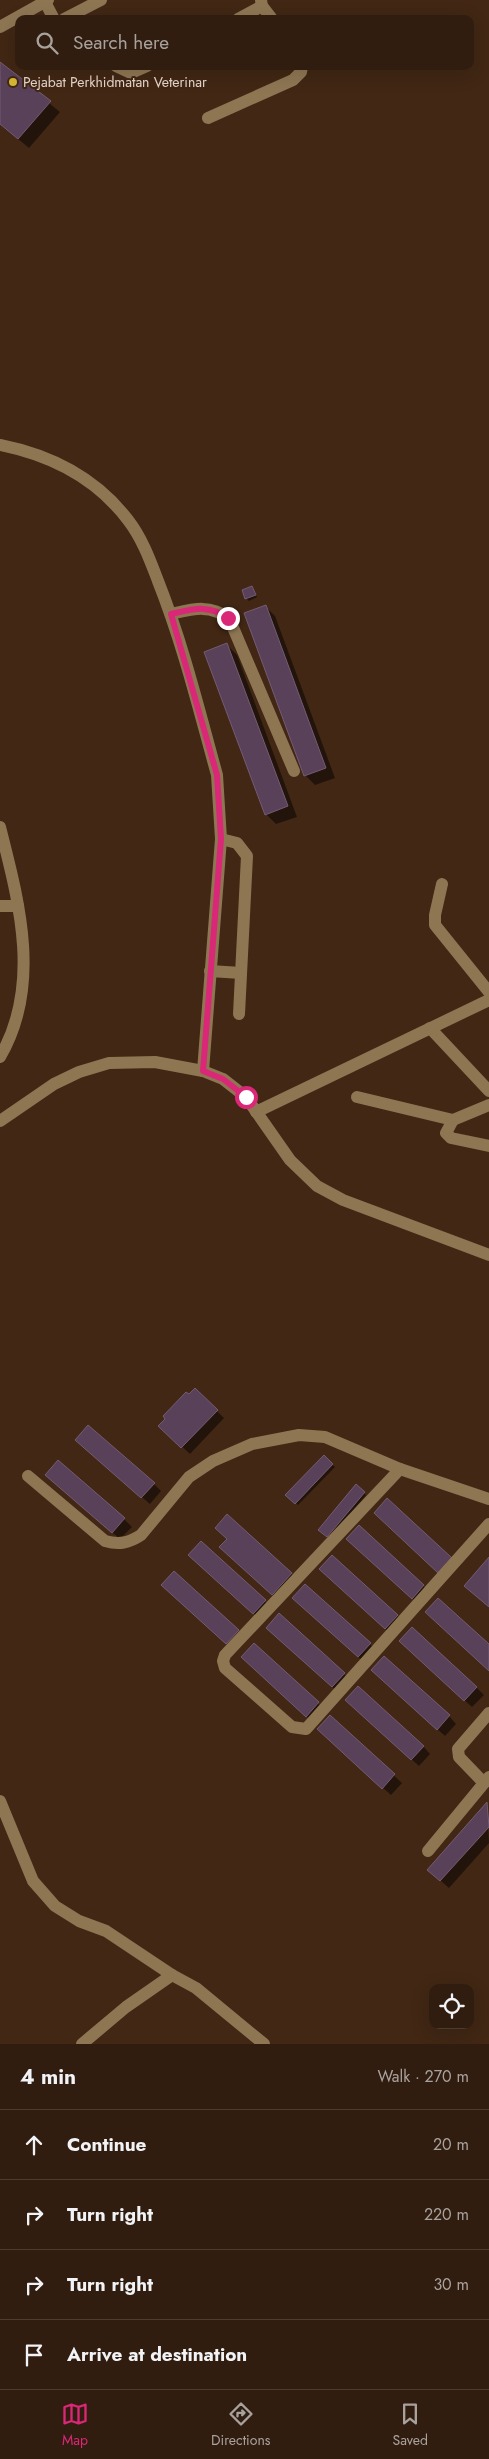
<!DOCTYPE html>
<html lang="en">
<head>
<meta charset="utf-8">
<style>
	body { margin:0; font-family:Jost,sans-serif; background:#3d2a1d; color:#f1f3f6 }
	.controls { position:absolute; right:15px; bottom:15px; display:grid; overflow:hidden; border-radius:10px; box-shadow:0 5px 20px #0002 }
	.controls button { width:45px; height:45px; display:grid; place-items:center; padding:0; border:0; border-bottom:1px solid #4c3b2f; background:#311d0f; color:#f1f3f6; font:25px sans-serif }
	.stop { position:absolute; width:15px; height:15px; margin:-11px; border:4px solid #db2777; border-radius:50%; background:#fff }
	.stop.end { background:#db2777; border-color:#fff; box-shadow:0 1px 5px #0008 }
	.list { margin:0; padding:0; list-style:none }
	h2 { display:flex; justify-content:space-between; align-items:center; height:65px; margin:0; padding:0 20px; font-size:21px }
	h2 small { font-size:16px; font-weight:400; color:#a8a29e }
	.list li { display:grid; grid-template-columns:32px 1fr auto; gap:15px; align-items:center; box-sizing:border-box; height:70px; padding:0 20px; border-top:1px solid #4c3b2f }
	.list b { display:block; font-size:19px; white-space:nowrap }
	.list em { font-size:16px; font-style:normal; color:#a8a29e }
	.icon { flex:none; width:28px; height:28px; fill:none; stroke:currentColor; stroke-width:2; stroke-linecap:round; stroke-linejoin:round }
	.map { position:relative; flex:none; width:489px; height:2044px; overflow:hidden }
	.search { position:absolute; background:#311d0f; box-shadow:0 5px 20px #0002; left:15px; right:15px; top:15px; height:55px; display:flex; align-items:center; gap:12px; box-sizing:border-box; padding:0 18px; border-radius:10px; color:#a8a29e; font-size:19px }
	.sheet { height:345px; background:#311d0f }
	nav { display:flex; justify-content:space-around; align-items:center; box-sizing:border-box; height:70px; border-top:1px solid #4c3b2f; background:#311d0f; font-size:14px; color:#a8a29e }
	nav a { display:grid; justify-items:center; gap:2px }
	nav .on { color:#db2777 }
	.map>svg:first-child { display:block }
	.shadow { fill:#0007 }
	.building { fill:#594159; stroke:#745b74 }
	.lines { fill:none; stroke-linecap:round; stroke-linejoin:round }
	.minor { stroke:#8e7653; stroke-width:12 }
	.route { stroke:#db2777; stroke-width:6 }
	.poi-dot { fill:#d4b635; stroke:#412714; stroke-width:2 }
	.labels { text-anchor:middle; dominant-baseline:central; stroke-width:4; stroke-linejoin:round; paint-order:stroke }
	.poi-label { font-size:14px; fill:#e8d7cb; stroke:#412714; text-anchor:start }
</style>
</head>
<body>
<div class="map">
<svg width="489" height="2044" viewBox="0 0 489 2044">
	<rect width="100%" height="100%" fill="#412714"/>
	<g class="shadow">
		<polygon points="0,63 60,112 29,148 0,124"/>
		<polygon points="252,587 257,597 249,601 246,598"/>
		<polygon points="265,606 275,616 335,778 315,785 305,775"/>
		<polygon points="227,645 237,655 297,817 276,824 266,814"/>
		<polygon points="195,1390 224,1418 190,1454 160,1426"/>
		<polygon points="84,1447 154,1484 161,1491 150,1504"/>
		<polygon points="324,1457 335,1467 298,1505 287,1495"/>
		<polygon points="55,1483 124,1519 132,1527 120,1539"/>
		<polygon points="356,1486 366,1495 330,1538 319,1529"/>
		<polygon points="227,1516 299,1581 280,1602 228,1555"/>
		<polygon points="359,1527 431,1593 420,1605 356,1547"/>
		<polygon points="201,1542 273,1609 262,1621 197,1562"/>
		<polygon points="329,1577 397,1615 405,1623 393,1636"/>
		<polygon points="302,1605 370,1644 377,1652 366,1664"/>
		<polygon points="276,1635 344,1674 351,1681 340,1694"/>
		<polygon points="254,1645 326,1711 314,1723 250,1665"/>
		<polygon points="408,1649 476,1687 484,1695 472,1707"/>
		<polygon points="381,1678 449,1716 456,1724 445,1736"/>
		<polygon points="355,1708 423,1746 430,1754 419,1766"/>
		<polygon points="330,1717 402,1783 391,1795 326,1737"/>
		<polygon points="487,1804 489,1843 449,1888 429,1870"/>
	</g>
	<g class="building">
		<polygon points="0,62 51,101 18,139 0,124"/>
		<polygon points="252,586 256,595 245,599 242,590"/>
		<polygon points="266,605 326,768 304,776 244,613"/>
		<polygon points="227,643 288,806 265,815 204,652"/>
		<polygon points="195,1388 218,1410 181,1448 158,1426 165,1419 163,1416 186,1392 189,1394"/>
		<polygon points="88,1425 155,1483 141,1498 75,1440"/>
		<polygon points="324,1455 333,1464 295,1504 285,1495"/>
		<polygon points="58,1460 125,1518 112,1533 45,1475"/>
		<polygon points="356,1484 365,1492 327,1537 318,1530"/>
		<polygon points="387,1498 452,1558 438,1573 374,1513"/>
		<polygon points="227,1514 292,1573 272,1595 219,1547 227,1539 215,1528"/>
		<polygon points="359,1525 424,1585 412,1599 346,1539"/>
		<polygon points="201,1541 266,1600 253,1614 188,1555"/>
		<polygon points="332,1555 398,1615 385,1629 319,1569"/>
		<polygon points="489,1557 489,1607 464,1586"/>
		<polygon points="174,1571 239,1630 226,1644 161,1585"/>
		<polygon points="305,1584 371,1643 358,1657 292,1598"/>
		<polygon points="438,1598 489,1644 489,1671 425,1612"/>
		<polygon points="279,1613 345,1673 332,1687 266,1628"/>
		<polygon points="412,1627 477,1687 464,1701 399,1641"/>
		<polygon points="254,1643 319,1702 306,1717 241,1657"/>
		<polygon points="384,1656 450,1715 437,1730 371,1670"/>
		<polygon points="358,1686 424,1746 411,1760 345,1700"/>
		<polygon points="330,1715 395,1774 382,1789 317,1729"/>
		<polygon points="487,1802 489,1827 440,1881 427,1870"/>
	</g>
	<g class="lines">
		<g class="minor">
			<polyline points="261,0 262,6 272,19"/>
			<polyline points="45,2 54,19"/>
			<polyline points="64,19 101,0"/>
			<polyline points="238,19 262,6"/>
			<polyline points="0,27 48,0"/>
			<polyline points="116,66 131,73 147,66"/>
			<polyline points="208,118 293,80 301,72 302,66"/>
			<path d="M0,445C50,455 96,478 128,520C142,538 150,560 158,581C183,644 199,710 217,775L221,839L203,1071"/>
			<path d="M171,614C193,609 209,604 229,618L294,771"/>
			<path d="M0,827C19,902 42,985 0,1057"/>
			<polyline points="221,839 237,843 247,856 239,1014"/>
			<polyline points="442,884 435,915 435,925 489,992"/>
			<polyline points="0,906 18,906"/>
			<polyline points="210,971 241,973"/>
			<polyline points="430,1028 489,1091"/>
			<polyline points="357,1097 453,1120"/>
			<polyline points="489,1105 453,1120 446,1133 451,1138 489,1146"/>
			<polyline points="256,1112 489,1000"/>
			<polyline points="0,1121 54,1084 79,1072 109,1063 155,1062 203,1071 223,1079 246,1097 290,1160 317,1186 343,1200 489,1255"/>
			<polyline points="400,1469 225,1655 223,1661 225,1668 292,1727 306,1729 489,1524"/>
			<path d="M28,1476L105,1541C119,1545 129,1543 141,1535L189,1477L213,1461L252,1444L299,1435L325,1437L400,1469L489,1499"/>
			<polyline points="484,1783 459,1757 458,1749 489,1713"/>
			<polyline points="0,1801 33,1881 55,1906 79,1921 106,1931 172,1975 196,1988 264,2044"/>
			<polyline points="428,1851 489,1777"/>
			<polyline points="82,2044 126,2007 172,1975"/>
		</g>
	</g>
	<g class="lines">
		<path class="route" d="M228,618C209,604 193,609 171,614L217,775L221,839L203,1071L223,1079L246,1097"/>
	</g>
	<circle class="poi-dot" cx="13" cy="82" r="5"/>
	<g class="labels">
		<g class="poi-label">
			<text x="23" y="82">Pejabat Perkhidmatan Veterinar</text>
		</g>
	</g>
</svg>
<div class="controls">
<button><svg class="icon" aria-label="locate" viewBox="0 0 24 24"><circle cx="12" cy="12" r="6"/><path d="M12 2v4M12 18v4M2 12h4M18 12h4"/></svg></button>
</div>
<div class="stop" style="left:246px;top:1097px"></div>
<div class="stop end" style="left:228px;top:618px"></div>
<div class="search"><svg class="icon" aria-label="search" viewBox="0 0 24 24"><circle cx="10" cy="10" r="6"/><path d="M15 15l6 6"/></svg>Search here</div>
</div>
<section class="sheet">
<h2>4 min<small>Walk · 270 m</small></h2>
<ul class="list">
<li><svg class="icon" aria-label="ahead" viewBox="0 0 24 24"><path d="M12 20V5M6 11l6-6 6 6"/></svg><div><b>Continue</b></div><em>20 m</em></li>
<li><svg class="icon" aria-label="right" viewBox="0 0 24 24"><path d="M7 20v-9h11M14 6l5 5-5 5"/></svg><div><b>Turn right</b></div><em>220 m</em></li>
<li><svg class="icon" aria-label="right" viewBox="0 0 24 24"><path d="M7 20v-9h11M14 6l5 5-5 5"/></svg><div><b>Turn right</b></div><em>30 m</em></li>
<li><svg class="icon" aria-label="arrive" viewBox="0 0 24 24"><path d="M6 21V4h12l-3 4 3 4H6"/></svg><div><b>Arrive at destination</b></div></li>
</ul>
</section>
<nav>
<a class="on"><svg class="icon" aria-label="map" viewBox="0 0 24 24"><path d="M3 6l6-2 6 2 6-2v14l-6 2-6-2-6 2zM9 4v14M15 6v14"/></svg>Map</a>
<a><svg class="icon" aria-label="directions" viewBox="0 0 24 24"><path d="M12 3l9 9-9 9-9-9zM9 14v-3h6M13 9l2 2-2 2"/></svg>Directions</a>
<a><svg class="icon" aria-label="saved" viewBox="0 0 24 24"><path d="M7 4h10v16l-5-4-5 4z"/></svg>Saved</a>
</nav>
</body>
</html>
